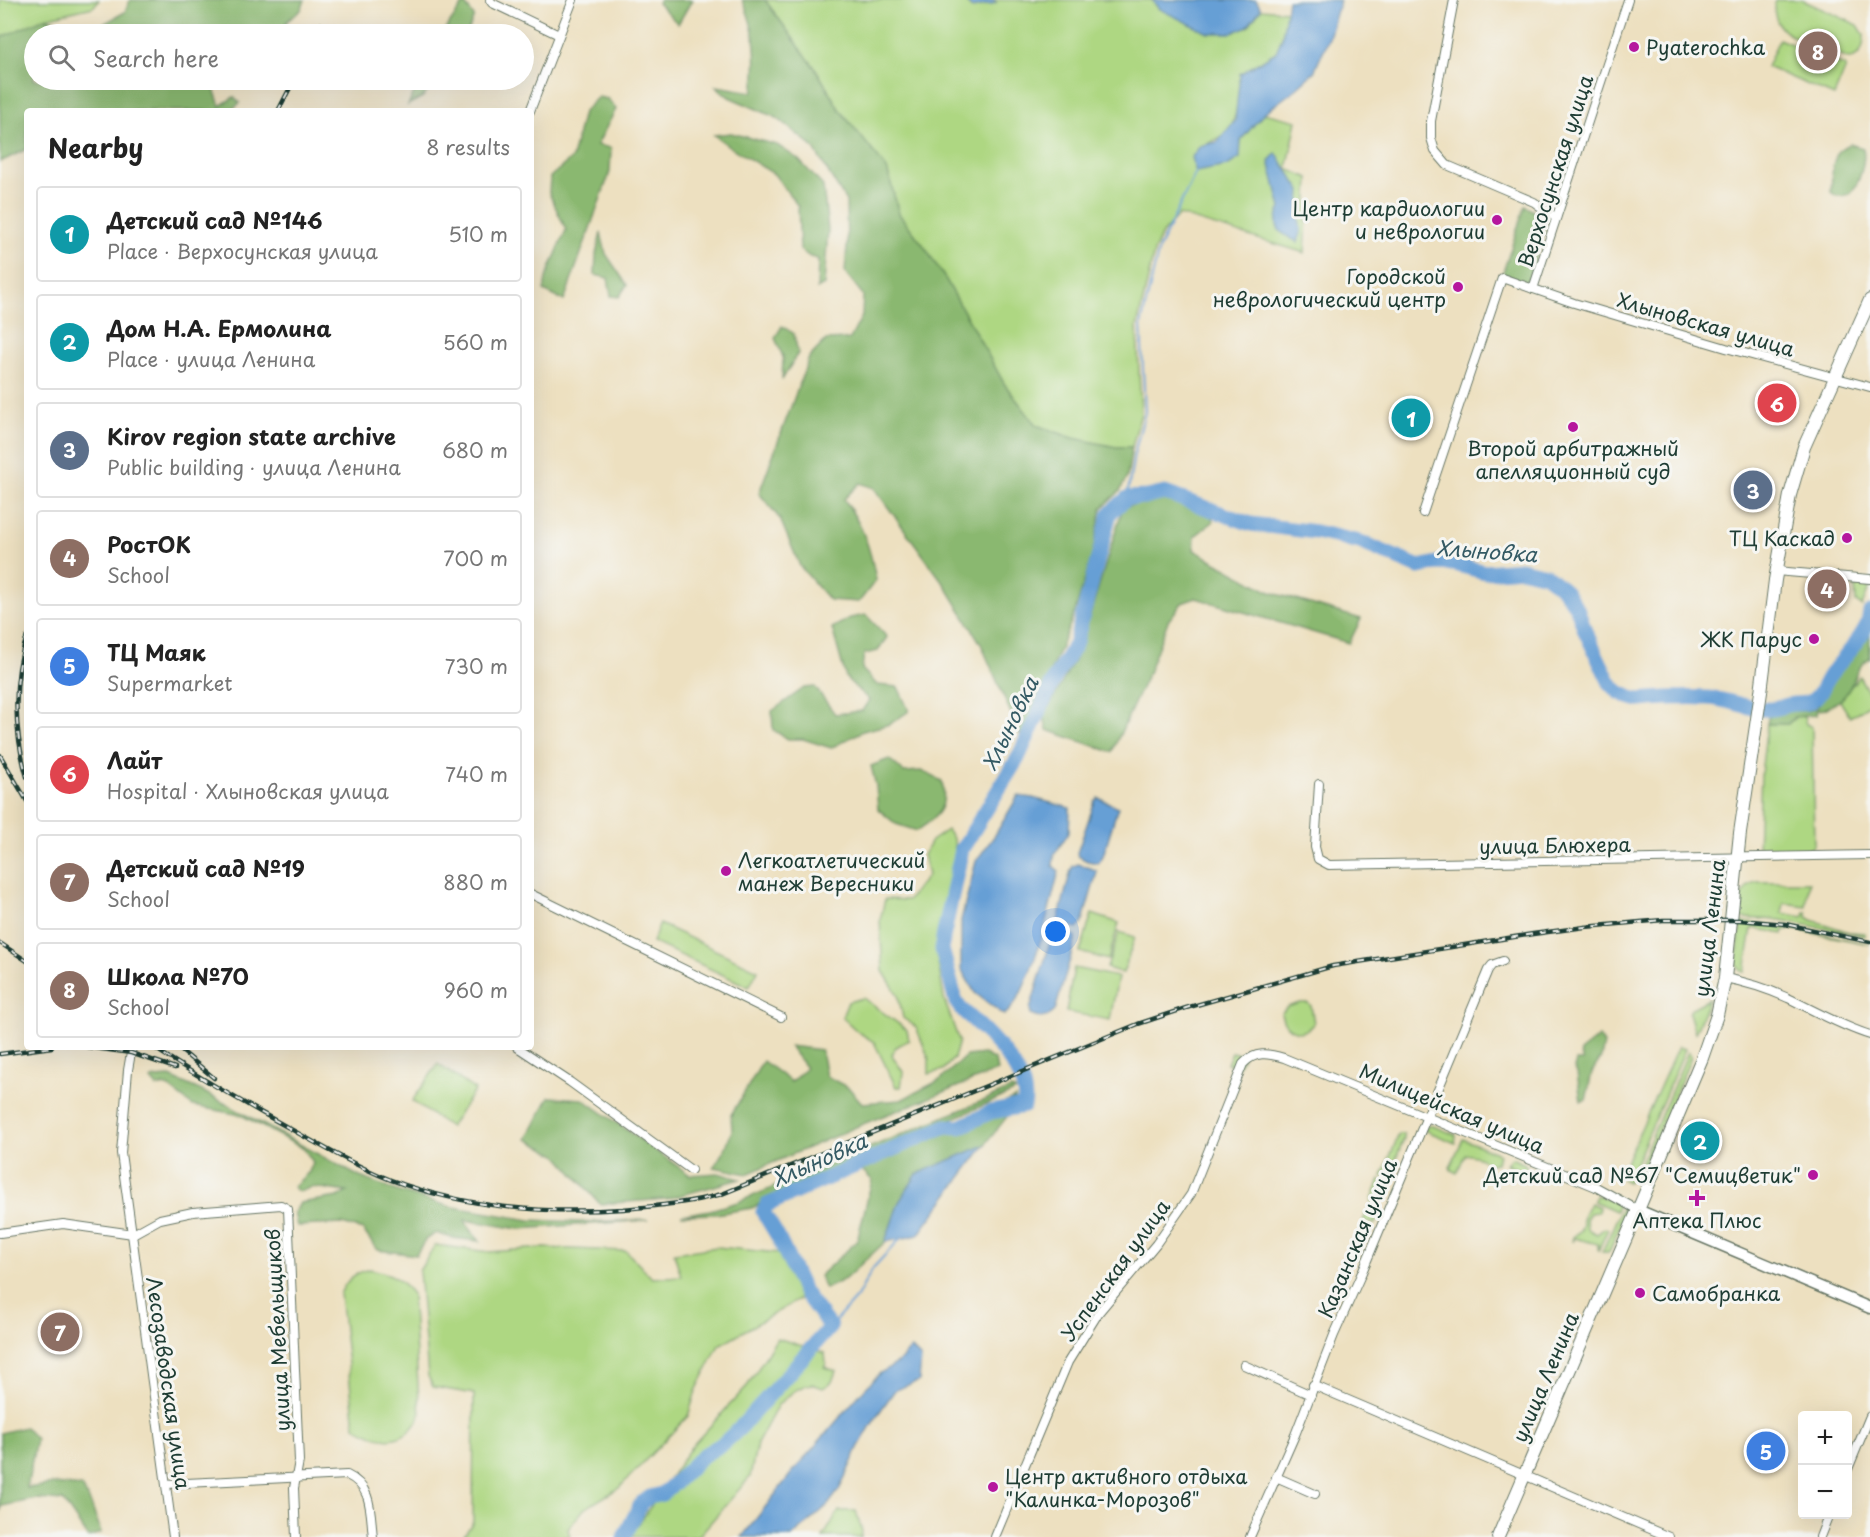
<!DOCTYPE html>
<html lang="en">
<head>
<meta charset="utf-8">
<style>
	body { margin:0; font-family:"Playpen Sans",sans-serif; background:#f6f6f6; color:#222 }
	.controls { position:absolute; right:18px; bottom:18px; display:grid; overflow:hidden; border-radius:6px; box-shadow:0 6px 24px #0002 }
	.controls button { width:54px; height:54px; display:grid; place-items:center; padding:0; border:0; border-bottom:2px solid #e0e0e0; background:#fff; color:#222; font:30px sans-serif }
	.you { position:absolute; left:1056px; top:932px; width:21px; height:21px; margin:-15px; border:4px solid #fff; border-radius:50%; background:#1a73e8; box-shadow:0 0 0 9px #1a73e833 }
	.badge { display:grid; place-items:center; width:39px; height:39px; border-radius:50%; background:#0b8043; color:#fff; font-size:20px; font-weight:700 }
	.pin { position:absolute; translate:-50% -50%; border:3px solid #fff; box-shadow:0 2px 6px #0006 }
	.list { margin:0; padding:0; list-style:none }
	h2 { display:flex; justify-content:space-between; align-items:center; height:78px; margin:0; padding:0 24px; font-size:26px }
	h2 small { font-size:20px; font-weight:400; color:#767676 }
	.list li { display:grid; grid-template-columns:39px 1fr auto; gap:18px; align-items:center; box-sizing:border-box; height:96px; margin:0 12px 12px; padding:0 12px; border:2px solid #e0e0e0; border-radius:6px }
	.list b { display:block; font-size:22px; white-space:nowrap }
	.list p { margin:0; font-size:20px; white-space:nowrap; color:#767676 }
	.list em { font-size:20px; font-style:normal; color:#767676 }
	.icon { flex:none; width:33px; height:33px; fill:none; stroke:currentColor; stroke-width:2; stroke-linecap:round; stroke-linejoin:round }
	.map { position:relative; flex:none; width:1870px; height:1537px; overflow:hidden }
	.search { position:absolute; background:#fff; box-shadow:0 6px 24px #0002; left:24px; top:24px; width:510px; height:66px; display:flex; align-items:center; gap:15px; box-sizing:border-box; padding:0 21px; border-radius:33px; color:#767676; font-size:22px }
	.panel { position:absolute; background:#fff; box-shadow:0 6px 24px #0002; left:24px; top:108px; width:510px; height:942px; border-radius:6px }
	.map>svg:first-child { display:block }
	.green { fill:#aed782; stroke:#668a5b; stroke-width:1.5 }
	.forest { fill:#8ab870; stroke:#547a52; stroke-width:1.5 }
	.water { fill:#669fd5; stroke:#426e84; stroke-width:1.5 }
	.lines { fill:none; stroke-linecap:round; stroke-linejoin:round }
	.stream { stroke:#669fd5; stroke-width:2 }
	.river { stroke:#669fd5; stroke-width:15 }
	.street-casing { stroke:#677665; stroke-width:10 }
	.secondary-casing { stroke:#677665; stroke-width:13 }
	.primary-casing { stroke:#677665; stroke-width:14 }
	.street { stroke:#fff; stroke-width:8 }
	.secondary { stroke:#fff; stroke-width:10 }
	.primary { stroke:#fff; stroke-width:12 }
	.rail-casing { stroke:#1f3d34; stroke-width:4.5 }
	.rail { stroke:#f6f6f2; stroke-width:2; stroke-dasharray:7; stroke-linecap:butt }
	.poi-dot { fill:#b5179e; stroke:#f6f6f2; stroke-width:2 }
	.labels { text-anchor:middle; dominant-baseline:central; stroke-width:6; stroke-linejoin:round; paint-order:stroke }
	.poi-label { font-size:20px; fill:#1f3d34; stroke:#f6f6f2; text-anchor:end }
	.street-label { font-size:20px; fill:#1f3d34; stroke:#f6f6f2 }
	.water-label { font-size:21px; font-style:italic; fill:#345a64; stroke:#f6f6f2 }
</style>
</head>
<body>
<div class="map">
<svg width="1870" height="1537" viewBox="0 0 1870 1537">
	<rect width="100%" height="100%" fill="#f6f6f2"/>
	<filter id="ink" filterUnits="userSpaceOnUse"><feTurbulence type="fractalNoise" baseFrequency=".0167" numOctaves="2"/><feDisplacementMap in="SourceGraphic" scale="12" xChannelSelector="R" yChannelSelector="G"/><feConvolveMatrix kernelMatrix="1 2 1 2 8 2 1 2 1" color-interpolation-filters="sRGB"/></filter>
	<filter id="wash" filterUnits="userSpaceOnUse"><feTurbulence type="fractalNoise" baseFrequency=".008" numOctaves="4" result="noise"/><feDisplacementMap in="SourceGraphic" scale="24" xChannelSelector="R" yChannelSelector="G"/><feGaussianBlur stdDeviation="1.35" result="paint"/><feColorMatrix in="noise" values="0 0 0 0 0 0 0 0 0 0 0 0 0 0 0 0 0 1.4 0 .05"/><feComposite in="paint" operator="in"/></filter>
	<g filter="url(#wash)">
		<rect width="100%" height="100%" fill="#ede0c0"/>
		<g class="green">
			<polygon points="0,0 99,0 93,7 45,18 0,43"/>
			<path d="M765,0H964L972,8L996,2L994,0H1152L1159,9L1248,27L1261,9L1287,11L1282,38L1276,52L1240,74C1237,109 1240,135 1200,146L1239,158L1241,140L1264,113L1297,121L1287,169L1309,178L1305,253L1179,215L1162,234L1154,252L1137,327L1141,413L1132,447H1116L1073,438L1036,425L1005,385L946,280L924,246L899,214L887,169L839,109L817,71Z"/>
			<path d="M1776,0H1802L1858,25L1864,35C1864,46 1862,59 1848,59C1830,51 1804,44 1787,33C1777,27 1771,10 1776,0Z"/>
			<polygon points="1779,39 1846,67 1834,96 1767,67"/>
			<polygon points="1855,585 1870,586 1862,606 1856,602"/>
			<polygon points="1859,676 1870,695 1870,704 1850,717 1840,701"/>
			<polygon points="1797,716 1804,717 1806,724 1812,727 1814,845 1809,850 1758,851 1761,774 1767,724 1788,724"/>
			<polygon points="947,830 954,840 956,861 936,949 944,999 959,1041 954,1058 943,1070 929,1074 929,1059 916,1027 903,1018 898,995 883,971 880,920 885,899 908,900 928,875 923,855 931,841"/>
			<path d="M1756,882H1809L1806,906L1784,903L1782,913L1803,917L1805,912H1807V917L1812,920L1849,932L1865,933V936L1780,920L1741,918C1742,903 1739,887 1756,882Z"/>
			<polygon points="1092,914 1119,923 1108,960 1080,952"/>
			<polygon points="1741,922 1801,929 1870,944 1791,929 1784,930 1783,934 1752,928 1745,972 1741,971 1736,964"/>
			<polygon points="660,924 758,970 749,987 652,942"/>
			<polygon points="1119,932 1135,937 1123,973 1107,968"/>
			<polygon points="1074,968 1118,977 1110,1020 1066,1012"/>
			<polygon points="863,998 907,1030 909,1040 896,1047 892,1055 903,1072 901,1087 896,1087 874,1042 858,1032 842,1017 848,1002"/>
			<polygon points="1709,999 1695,1033 1689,1013 1692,1008"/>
			<path d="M1300,1003H1307L1311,1006L1314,1023C1302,1039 1285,1031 1281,1014L1287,1007Z"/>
			<polygon points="1678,1047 1685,1049 1628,1182 1622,1179 1621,1173"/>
			<polygon points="1232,1052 1244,1055 1238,1067 1227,1064"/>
			<polygon points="1688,1052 1691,1055 1690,1060 1636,1185 1633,1181"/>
			<polygon points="438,1064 475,1090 450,1127 412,1101"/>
			<polygon points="1427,1126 1433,1126 1456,1135 1455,1143 1424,1130"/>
			<polygon points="1399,1134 1404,1134 1404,1138 1388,1179 1382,1176"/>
			<polygon points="1463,1139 1499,1154 1497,1163 1489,1164 1479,1157 1465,1154 1457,1173 1451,1170 1450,1167"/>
			<polygon points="1511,1158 1525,1164 1527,1169 1535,1172 1534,1176 1506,1164"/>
			<polygon points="1380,1180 1386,1183 1377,1206 1372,1203 1372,1200"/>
			<polygon points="1597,1195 1619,1204 1616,1211 1593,1201"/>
			<polygon points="1590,1203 1599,1207 1598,1212 1590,1213 1586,1219 1587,1229 1597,1234 1605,1228 1608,1229 1598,1251 1598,1244 1574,1238 1572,1242 1573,1237 1580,1232 1583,1224 1582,1219"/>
			<polygon points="1622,1207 1624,1216 1610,1250 1608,1252 1602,1252"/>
			<polygon points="1372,1208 1375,1209 1372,1216 1377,1218 1375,1224 1363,1221 1368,1209"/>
			<polygon points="435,1245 489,1252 544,1248 626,1251 652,1278 681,1276 674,1253 717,1247 778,1253 800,1299 719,1345 696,1391 688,1416 619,1488 584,1509 568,1529 570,1537 463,1537 473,1522 474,1394 433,1387 428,1376 419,1271"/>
			<path d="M370,1269C392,1274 398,1276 412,1294L420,1415C407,1446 378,1443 355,1426L340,1294C347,1279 354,1273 370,1269Z"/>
			<polygon points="777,1338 825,1353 826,1364 824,1367 836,1371 832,1382 823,1388 812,1384 806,1385 794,1391 778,1405 757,1444 750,1477 698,1537 626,1537 638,1525 691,1447 748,1385"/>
			<polygon points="839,1511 856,1511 862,1531 861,1537 823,1537"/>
		</g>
		<g class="forest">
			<polygon points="130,0 305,0 301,10 286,22 288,27 284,34 34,34 34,80 217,80 213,86 220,106 234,97 240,103 230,111 27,111 27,149 0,162 0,43 2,37 45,18 93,30 125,12"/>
			<polygon points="659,0 692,0 678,24 658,3"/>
			<path d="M742,0H765L817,71L839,109L887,169L899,214L924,246L946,280L1005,385L1036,425L1073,438L1116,447H1132L1127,477L1120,491L1102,508L1092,556L1074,615L1022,739L981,644L945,585L874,488L860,483L844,499C863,527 870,546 876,580L859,602L829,600L800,566L780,519L759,493L809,358L826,340L850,339L862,316L863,295L845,272L847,246L846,201L813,147L777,118L729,97L716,86L753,92C758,61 756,28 742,0Z"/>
			<polygon points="464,3 474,16 467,34 442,34"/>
			<polygon points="420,80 438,80 423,97 408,105"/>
			<polygon points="598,97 608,99 616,109 597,145 611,148 610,172 564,301 544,291 546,278 566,230 549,193 550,177 572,158 583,112"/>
			<polygon points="731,133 777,145 798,159 823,186 828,230 824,285 817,289 818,259 810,257 800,250 798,206 774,174 730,147 714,135"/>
			<path d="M1850,144L1863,148C1866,158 1860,185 1850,193C1846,196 1842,196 1837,196L1831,192C1832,180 1831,158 1841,149C1843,146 1847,146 1850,144Z"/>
			<polygon points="1525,206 1542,216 1546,221 1545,230 1531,273 1528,280 1524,282 1502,275"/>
			<polygon points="601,233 606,254 627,285 619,297 611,296 608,278 595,275 596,254"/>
			<polygon points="782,326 794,334 798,353 782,380 783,357 775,338"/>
			<polygon points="1168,497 1212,514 1213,522 1195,536 1194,550 1270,592 1361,619 1349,643 1196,598 1182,603 1168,621 1148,673 1112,752 1047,730 1044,716 1079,651 1123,507"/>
			<polygon points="866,615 887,637 878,651 864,654 862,669 877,685 898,687 909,711 890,724 863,731 831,748 803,739 788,739 773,730 772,711 804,688 815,687 835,714 862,711 869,700 846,678 832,628 850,618"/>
			<path d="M1870,624V658C1851,668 1855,694 1835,703C1828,707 1826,710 1817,710L1816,715L1794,717L1788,724H1767L1768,718L1770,715L1789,710L1807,711L1817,708L1821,697L1827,691L1833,674L1844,666L1847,656L1862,640L1867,627Z"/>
			<path d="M889,759L904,772L922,771L942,781C948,809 939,815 917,831L896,824L878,809L876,786L871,766Z"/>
			<polygon points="1599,1037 1604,1044 1601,1058 1592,1072 1586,1100 1581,1101 1577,1073 1574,1068 1576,1061 1583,1061 1580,1052"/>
			<polygon points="789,1046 821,1050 826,1076 849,1088 862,1103 901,1100 940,1080 966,1056 984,1054 995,1060 997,1071 863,1124 747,1174 714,1167 726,1147 732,1131 731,1115 763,1061 791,1082 806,1068"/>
			<polygon points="170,1077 202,1091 360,1177 397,1191 448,1206 530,1220 581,1222 648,1220 519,1229 465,1220 470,1230 480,1241 452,1238 436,1233 426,1239 416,1255 377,1250 363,1230 342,1224 297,1226 294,1213 300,1203 338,1197 347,1192 312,1187 299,1192 293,1187 309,1172 313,1162 304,1149 241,1115 193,1106 169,1088 163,1086 157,1087 151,1080 154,1078"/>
			<polygon points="1011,1089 1016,1091 783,1192 752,1208 716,1214 681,1215 710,1210 738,1202"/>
			<polygon points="549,1097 583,1099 690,1175 718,1173 740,1179 667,1199 600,1204 557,1155 527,1139"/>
			<polygon points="1015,1098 1013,1109 985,1145 917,1174 899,1202 885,1242 845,1279 825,1289 819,1276 857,1241 872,1180 860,1168"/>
			<polygon points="25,1427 36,1439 27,1488 54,1484 82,1487 91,1504 101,1533 88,1537 63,1501 36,1499 2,1506 0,1513 0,1433"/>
		</g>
		<g class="water">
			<polygon points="964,0 994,0 996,3 972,8"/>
			<polygon points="1152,0 1256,0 1261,9 1248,26 1232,33 1208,33 1159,9"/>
			<polygon points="1288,0 1340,0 1329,38 1314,72 1292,92 1264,113 1241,140 1240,158 1227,166 1196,172 1191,158 1200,146 1217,142 1235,121 1240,74 1276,52 1282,38"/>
			<path d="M1276,153L1301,191L1299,216L1301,233L1298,242C1281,234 1270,228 1281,208L1269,161Z"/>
			<path d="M1018,796L1033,798L1070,808L1069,832L1054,855L1053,866L1059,871C1050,904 1030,998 1004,1015L975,993L961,969V920L976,861L995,835Z"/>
			<polygon points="1098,798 1118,807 1103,856 1098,863 1087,861 1078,856 1077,853 1095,801"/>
			<polygon points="1078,864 1096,870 1097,872 1082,924 1077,928 1061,924 1058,920 1071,870 1073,866"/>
			<path d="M1057,929L1075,936V942L1055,1011C1048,1018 1040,1020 1031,1015L1030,1009L1051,939L1054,932Z"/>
			<polygon points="985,1145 918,1235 885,1242 899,1202 917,1174"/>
			<polygon points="911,1348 921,1358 919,1381 895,1390 876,1417 859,1446 839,1490 828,1505 792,1537 742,1537 790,1475 860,1394 880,1373 898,1363"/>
		</g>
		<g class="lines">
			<g class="stream">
				<polyline points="1127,498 1134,454 1145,412 1141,325 1159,248 1196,172"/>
				<polyline points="830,1327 857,1297 873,1268 900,1239"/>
			</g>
			<path class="river" d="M624,1537L642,1502L650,1497L662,1494L673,1485L702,1456L724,1443L740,1428L830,1327L804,1292L777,1235L763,1212L767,1205L946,1126L960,1127L991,1112L1024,1106C1032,1073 983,1028 961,1009L956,1002L942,949L943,938L962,849L1018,758L1054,679L1075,645L1110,513L1127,498L1147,497L1165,493L1251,524L1316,532L1360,542L1419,567L1437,563L1454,564L1485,572L1521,569L1546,575L1565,591L1577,608L1585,631L1610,683L1619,692L1631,698L1640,700C1663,698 1686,697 1709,698C1730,699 1750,711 1772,709C1779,709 1786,704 1794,704C1800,703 1805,705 1811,701C1823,694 1824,681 1832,672C1845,657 1858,642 1867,625C1869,621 1869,616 1870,612"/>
		</g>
	</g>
	<g filter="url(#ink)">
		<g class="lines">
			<defs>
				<g id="street">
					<polyline points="490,0 492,3 559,35"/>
					<polyline points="1454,0 1431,121 1431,138 1435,151 1447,165 1534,202 1556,218"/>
					<polyline points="530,111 573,0"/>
					<polyline points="1533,289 1628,0"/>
					<polyline points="1423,513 1502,278 1574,303 1726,348 1870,387"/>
					<polyline points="1776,571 1870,579"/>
					<polyline points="1319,784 1315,847 1318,859 1329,865 1870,855"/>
					<polyline points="531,894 781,1017"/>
					<path d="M1725,978C1746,982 1768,989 1788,998C1815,1011 1841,1026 1870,1035"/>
					<polyline points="132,1047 128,1070 121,1153 173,1537"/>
					<polyline points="517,1047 570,1082 691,1170"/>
					<polyline points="0,1233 63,1224 133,1234"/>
					<polyline points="133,1234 160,1219 193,1212 281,1205 288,1209 299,1461 294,1488 296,1537"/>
					<polyline points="1244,1365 1311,1395"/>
					<polyline points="1313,1385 1669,1537"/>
					<polyline points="1848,1469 1870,1416"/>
					<polyline points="1276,1477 1315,1494"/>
					<path d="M166,1484L347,1475C373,1487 370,1512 373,1537"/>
					<path d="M995,1537L1068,1362L1099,1312L1156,1244L1191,1194L1243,1064C1255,1051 1268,1053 1284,1058L1596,1187L1638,1210"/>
					<polyline points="1250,1537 1295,1435 1334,1335 1360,1277 1488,970 1492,965 1503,961"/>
					<polyline points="1820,1537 1829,1514"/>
				</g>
				<polyline id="secondary" points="1638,1210 1870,1308"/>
				<polyline id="primary" points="1498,1537 1638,1210 1702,1058 1717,1015 1725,978 1740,833 1761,692 1775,580 1790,495 1804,447 1870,300"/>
			</defs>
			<use href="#street" class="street-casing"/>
			<use href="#secondary" class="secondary-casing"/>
			<use href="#primary" class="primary-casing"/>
			<use href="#street" class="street"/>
			<use href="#secondary" class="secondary"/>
			<use href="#primary" class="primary"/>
			<defs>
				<g id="rail">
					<polyline points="316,34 321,24"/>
					<polyline points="278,111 294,80"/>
					<path d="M27,636C12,681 14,732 27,777"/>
					<polyline points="0,755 27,801"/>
					<polyline points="0,943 27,961"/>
					<polyline points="87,1047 131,1053 175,1068"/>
					<path d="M153,1047C188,1071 225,1092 262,1113C304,1136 346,1162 391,1180C467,1208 543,1214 623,1209C657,1206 690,1203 722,1194L1138,1024L1186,1008L1333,966L1533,934L1585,927L1663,920H1740L1785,924L1870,942"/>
					<polyline points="177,1047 214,1078"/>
					<polyline points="0,1054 52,1047"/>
				</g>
			</defs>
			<use href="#rail" class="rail-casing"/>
			<use href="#rail" class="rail"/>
		</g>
	</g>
	<g class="poi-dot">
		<circle cx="1634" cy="47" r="6"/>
		<circle cx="1497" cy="220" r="6"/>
		<circle cx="1458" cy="287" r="6"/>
		<circle cx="1573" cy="427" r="6"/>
		<circle cx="1847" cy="538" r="6"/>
		<circle cx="1814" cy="639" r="6"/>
		<circle cx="726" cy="871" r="6"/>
		<circle cx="1813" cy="1175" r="6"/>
		<path d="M1694 1189h6v6h6v6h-6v6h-6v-6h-6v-6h6z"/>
		<circle cx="1640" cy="1293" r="6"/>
		<circle cx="993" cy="1487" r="6"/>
	</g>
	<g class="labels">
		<g class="poi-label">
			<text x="1646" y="47" text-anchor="start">Pyaterochka</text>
			<text x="1485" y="208">Центр кардиологии<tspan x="1485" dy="23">и неврологии</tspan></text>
			<text x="1446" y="276">Городской<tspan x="1446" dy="23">неврологический центр</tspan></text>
			<text x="1573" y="448" text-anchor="middle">Второй арбитражный<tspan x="1573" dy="23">апелляционный суд</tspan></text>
			<text x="1835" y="538">ТЦ Каскад</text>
			<text x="1802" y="639">ЖК Парус</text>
			<text x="738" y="860" text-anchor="start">Легкоатлетический<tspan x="738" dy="23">манеж Вересники</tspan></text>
			<text x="1801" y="1175">Детский сад №67 "Семицветик"</text>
			<text x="1697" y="1220" text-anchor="middle">Аптека Плюс</text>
			<text x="1652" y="1293" text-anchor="start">Самобранка</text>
			<text x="1005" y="1476" text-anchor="start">Центр активного отдыха<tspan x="1005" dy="23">"Калинка-Морозов"</tspan></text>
		</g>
		<g class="street-label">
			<text transform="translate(1555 171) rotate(-72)">Верхосунская улица</text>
			<text transform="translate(1706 324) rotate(16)">Хлыновская улица</text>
			<text transform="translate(1555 845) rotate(-1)">улица Блюхера</text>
			<text transform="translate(1709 928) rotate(-83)">улица Ленина</text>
			<text transform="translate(1452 1108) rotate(23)">Милицейская улица</text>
			<text transform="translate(1357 1238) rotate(-67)">Казанская улица</text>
			<text transform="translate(1115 1270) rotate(-54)">Успенская улица</text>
			<text transform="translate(277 1330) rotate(-93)">улица Мебельщиков</text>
			<text transform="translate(1545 1377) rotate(-67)">улица Ленина</text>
			<text transform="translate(169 1383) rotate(82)">Лесозаводская улица</text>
		</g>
		<g class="water-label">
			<text transform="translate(1487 550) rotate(4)">Хлыновка</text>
			<text transform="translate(1009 723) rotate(-64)">Хлыновка</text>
			<text transform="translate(819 1159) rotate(-24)">Хлыновка</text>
		</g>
	</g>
</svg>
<div class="controls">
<button>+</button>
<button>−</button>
</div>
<div class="you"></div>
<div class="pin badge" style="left:1411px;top:418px;background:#0f9aa8">1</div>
<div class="pin badge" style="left:1700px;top:1141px;background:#0f9aa8">2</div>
<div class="pin badge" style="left:1753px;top:490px;background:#5c6f8a">3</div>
<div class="pin badge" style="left:1827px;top:589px;background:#8d6e63">4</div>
<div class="pin badge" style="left:1766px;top:1451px;background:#3f7fe0">5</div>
<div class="pin badge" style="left:1777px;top:403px;background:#e0444e">6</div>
<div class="pin badge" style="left:60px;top:1332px;background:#8d6e63">7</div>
<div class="pin badge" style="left:1818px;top:51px;background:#8d6e63">8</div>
<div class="search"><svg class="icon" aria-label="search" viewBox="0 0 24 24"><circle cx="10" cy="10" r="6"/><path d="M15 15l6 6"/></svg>Search here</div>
<section class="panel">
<h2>Nearby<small>8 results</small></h2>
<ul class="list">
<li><span class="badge" style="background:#0f9aa8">1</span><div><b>Детский сад №146</b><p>Place · Верхосунская улица</p></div><em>510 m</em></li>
<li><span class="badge" style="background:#0f9aa8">2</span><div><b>Дом Н.А. Ермолина</b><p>Place · улица Ленина</p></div><em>560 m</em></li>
<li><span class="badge" style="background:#5c6f8a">3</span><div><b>Kirov region state archive</b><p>Public building · улица Ленина</p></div><em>680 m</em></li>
<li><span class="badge" style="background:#8d6e63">4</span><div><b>РостОК</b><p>School</p></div><em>700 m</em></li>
<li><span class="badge" style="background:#3f7fe0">5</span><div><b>ТЦ Маяк</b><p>Supermarket</p></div><em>730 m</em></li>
<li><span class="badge" style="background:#e0444e">6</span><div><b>Лайт</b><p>Hospital · Хлыновская улица</p></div><em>740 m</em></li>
<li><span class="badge" style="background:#8d6e63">7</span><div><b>Детский сад №19</b><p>School</p></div><em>880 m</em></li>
<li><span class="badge" style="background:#8d6e63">8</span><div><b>Школа №70</b><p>School</p></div><em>960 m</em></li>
</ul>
</section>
</div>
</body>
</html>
